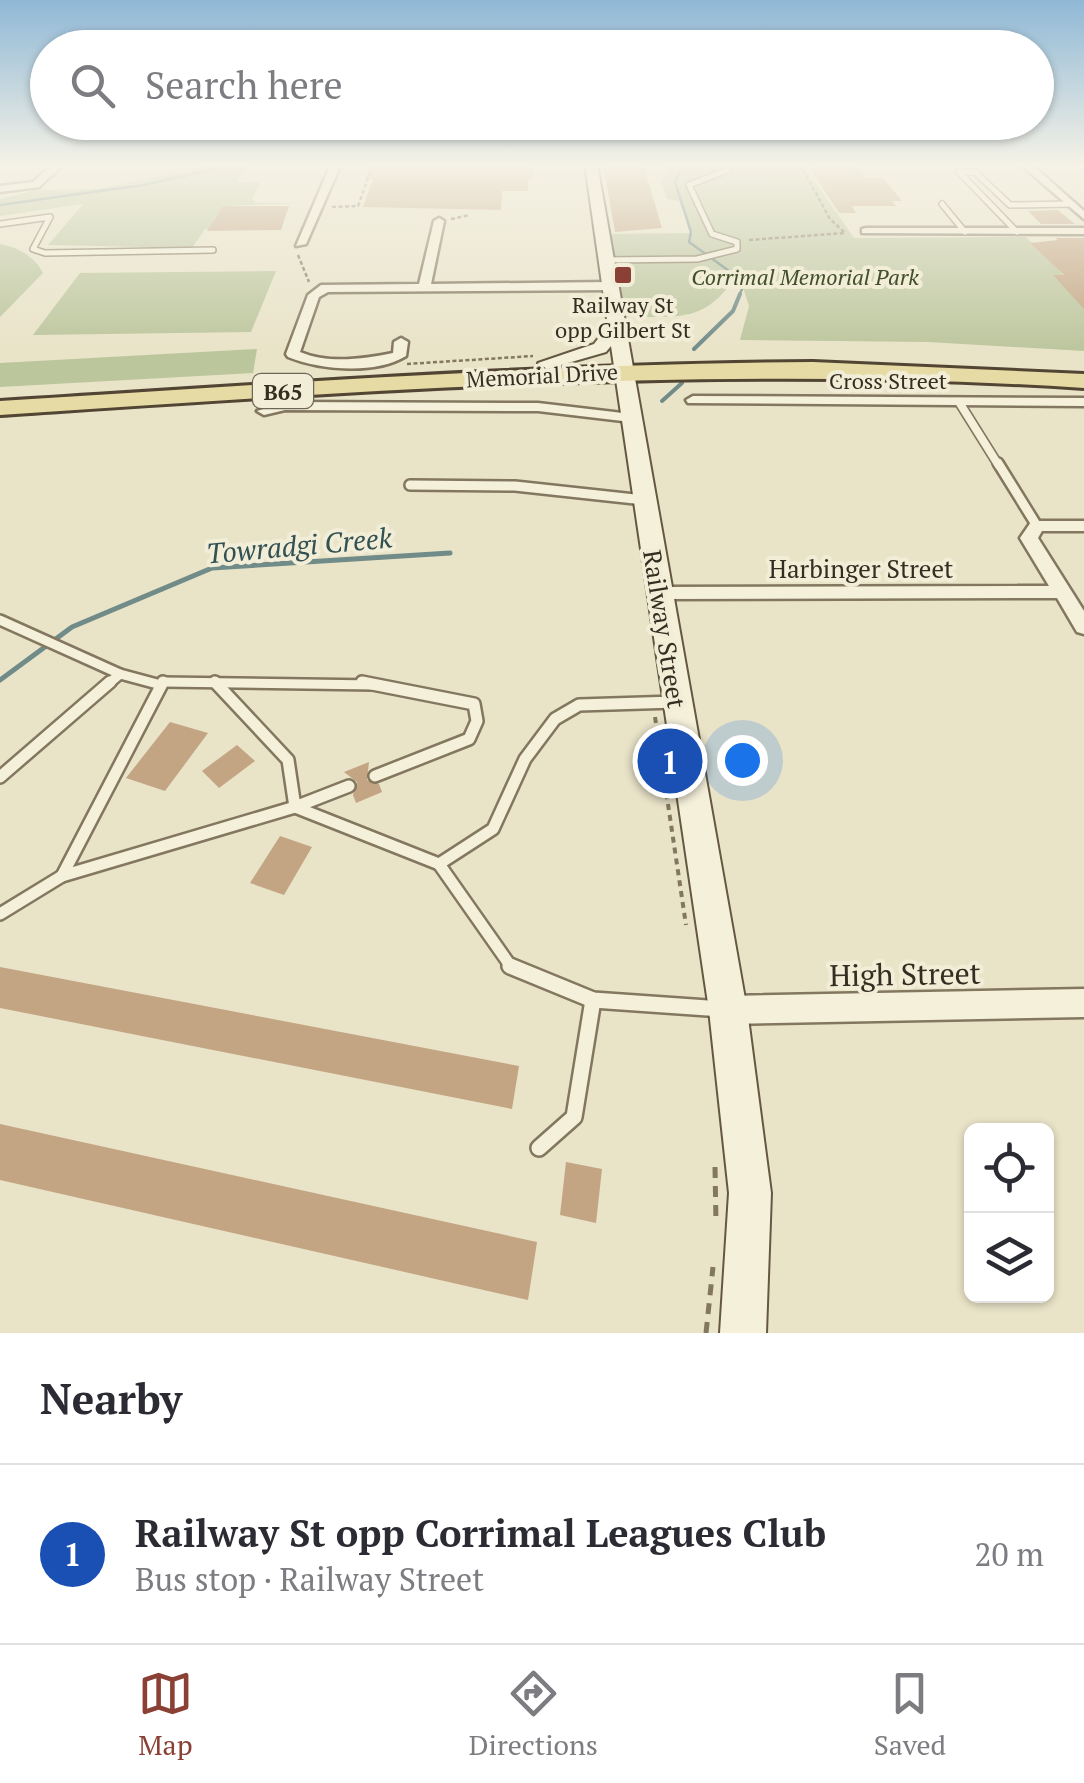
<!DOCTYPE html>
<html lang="en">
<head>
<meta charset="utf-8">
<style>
	body { margin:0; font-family:"PT Serif",serif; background:#f7f7f7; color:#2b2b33 }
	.controls { position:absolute; right:30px; bottom:30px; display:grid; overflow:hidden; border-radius:15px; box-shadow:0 2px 8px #0004 }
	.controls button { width:90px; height:90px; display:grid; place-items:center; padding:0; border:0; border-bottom:2px solid #e1e1e2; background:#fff; color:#2b2b33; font:50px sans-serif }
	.you { position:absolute; left:742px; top:760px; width:35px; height:35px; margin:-25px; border:8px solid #fff; border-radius:50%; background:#1a73e8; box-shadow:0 0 0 15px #1a73e833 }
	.badge { display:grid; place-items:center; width:65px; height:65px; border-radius:50%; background:#8b4036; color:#fff; font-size:32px; font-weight:700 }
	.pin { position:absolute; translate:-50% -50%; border:5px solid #fff; box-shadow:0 2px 10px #0006 }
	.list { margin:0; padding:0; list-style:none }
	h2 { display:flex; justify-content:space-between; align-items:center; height:130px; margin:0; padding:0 40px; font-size:42px }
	h2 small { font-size:32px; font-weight:400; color:#7c7c81 }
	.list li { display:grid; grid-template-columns:65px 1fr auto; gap:30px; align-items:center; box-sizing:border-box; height:180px; padding:0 40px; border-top:2px solid #e1e1e2 }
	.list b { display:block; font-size:38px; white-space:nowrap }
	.list p { margin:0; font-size:32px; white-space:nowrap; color:#7c7c81 }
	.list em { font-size:32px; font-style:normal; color:#7c7c81 }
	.icon { flex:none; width:55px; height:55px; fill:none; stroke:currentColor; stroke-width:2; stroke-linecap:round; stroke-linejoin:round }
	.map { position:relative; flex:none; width:1084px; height:1333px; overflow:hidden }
	.search { position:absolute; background:#fff; box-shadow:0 2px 8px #0004; left:30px; right:30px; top:30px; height:110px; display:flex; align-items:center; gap:25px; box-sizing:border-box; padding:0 35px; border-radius:55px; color:#7c7c81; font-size:38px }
	.sheet { height:310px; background:#fff }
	nav { display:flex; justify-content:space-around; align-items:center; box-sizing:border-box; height:140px; border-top:2px solid #e1e1e2; background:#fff; font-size:28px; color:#7c7c81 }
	nav a { display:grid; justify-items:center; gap:5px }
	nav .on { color:#8b4036 }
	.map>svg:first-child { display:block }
	.green { fill:#bcc69d }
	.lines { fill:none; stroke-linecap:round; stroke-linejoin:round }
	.stream-far2 { stroke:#708b88; stroke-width:2.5 }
	.stream-far1 { stroke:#708b88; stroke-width:4 }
	.stream { stroke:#708b88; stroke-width:5 }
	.building { fill:#c3a583 }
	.service-far4-casing { stroke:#83775f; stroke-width:8 }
	.service-far3-casing { stroke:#83775f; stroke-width:11 }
	.service-far2-casing { stroke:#83775f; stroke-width:14 }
	.service-far1-casing { stroke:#83775f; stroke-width:16 }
	.service-casing { stroke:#83775f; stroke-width:20 }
	.minor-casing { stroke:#83775f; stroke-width:5 }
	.secondary-casing { stroke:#655842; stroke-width:4 }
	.primary-casing { stroke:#524533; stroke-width:6 }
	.path-far2 { stroke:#83775f; stroke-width:2.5; stroke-dasharray:4 2.5; stroke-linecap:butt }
	.path-far1 { stroke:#83775f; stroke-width:4; stroke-dasharray:6 5; stroke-linecap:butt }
	.path { stroke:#83775f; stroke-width:5; stroke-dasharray:11 8; stroke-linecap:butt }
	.service-far4 { stroke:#f5f0da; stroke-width:5 }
	.service-far3 { stroke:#f5f0da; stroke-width:8 }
	.service-far2 { stroke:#f5f0da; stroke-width:9 }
	.service-far1 { stroke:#f5f0da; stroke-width:11 }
	.service { stroke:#f5f0da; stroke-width:15 }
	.minor { fill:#f5f0da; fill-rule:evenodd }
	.secondary { fill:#f5f0da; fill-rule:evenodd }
	.primary { fill:#e7dba5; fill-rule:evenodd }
	.poi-dot { fill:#8b4036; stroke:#f2edd7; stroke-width:4 }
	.labels { text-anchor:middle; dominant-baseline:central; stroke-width:8; stroke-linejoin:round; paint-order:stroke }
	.far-park-label { font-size:22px; font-style:italic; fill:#414f2a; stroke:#f2edd7 }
	.far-poi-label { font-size:22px; fill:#352d21; stroke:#f2edd7 }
	.far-street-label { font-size:22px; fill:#352d21; stroke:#f2edd7 }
	.shield { fill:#f2edd7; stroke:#6e6758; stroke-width:2.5 }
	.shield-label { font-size:22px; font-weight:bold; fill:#352d21 }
	.street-label { font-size:25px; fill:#352d21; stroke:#f2edd7 }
	.water-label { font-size:28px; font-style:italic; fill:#325153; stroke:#f2edd7 }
	.near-street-label { font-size:30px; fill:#352d21; stroke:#f2edd7 }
</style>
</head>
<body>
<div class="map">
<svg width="1084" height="1333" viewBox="0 0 1084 1333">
	<rect width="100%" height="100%" fill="#e9e3c8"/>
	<g class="green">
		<polygon points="219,164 248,164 237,182 261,182 252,199 257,203 301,203 223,206 215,229 205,229 192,248 48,245 83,204 0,216 0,199 36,190 99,189"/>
		<path d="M803,164L854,238L1026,237L1084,296V351L928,342L740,340L749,306L738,272C707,324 680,316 625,317L610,234L693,233L679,201L667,199L661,180L668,171L662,165Z"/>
		<path d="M0,244C18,247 35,257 43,273L0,317Z"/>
		<polygon points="276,271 251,332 33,335 80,273"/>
		<polygon points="257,349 253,373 0,387 0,363"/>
	</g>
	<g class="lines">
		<g class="stream-far2">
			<polyline points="694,164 681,169 675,182 691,232 689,242 736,276 742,289 739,296"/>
			<polyline points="0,205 143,185 238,164"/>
		</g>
		<g class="stream-far1">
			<polyline points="694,349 733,311 740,294"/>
			<polyline points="662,401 682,383"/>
		</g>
		<polyline class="stream" points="0,680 72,627 212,568 450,553"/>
	</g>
	<g class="building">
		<polygon points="370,164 533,164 533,179 528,179 528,191 502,191 501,210 363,207 373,179 365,179"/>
		<polygon points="603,164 643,164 662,228 615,232"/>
		<polygon points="807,164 855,164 866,178 883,178 902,201 892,201 896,206 852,206 856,213 839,213"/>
		<polygon points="223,206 289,206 281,230 207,231"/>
		<polygon points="1058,210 1075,224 1041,224 1028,211"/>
		<polygon points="1055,238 1084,238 1084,309 1053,275 1064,275 1030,243 1058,240"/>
		<polygon points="170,722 208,733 165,791 126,778"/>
		<polygon points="237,745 255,761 219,788 202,771"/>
		<polygon points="369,762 367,780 379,784 382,792 356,803 353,795 357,782 344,772"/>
		<polygon points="280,836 312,847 284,895 250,883"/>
		<polygon points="0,967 519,1066 512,1109 0,1008"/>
		<polygon points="0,1124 537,1242 528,1300 0,1180"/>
		<polygon points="566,1162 602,1169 596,1223 560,1215"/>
	</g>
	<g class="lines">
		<defs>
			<g id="service-far4">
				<polyline points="942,204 965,232"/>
				<polyline points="0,224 50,217 33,249 45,253 213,250"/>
				<polyline points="1017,232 959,172 975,172 1010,205 1070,204"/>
				<polyline points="606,260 697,259 737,249 737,242 712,234 689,185 728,170"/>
			</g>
			<polyline id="service-far3" points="959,402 999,466"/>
			<g id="service-far2">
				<polyline points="998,463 1037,526"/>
				<polyline points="410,485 515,486 644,500"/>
				<polyline points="0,620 120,674"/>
				<polyline points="163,682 375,685"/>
				<polyline points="215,682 218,685"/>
				<polyline points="107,685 120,674 161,685"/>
			</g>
			<g id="service-far1">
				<polyline points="215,682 288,760 295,807 349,786"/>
				<polyline points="362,682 474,704 477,721 469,739 375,776"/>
				<polyline points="0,777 110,682"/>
				<polyline points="439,864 512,968"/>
				<polyline points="62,876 163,682"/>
				<polyline points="0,914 62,876 295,807 439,864 493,829 525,759 555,719 579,705 675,702"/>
			</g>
			<g id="service">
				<polyline points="510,966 593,1000 722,1009"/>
				<polyline points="539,1148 574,1117 593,1000"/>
			</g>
			<g id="minor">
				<polygon points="53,164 64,164 39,187 0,192 0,186 33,182"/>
				<polygon points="331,164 341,164 306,244 296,246"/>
				<polygon points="1020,164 1031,164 1084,211 1084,219"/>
				<path d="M439,218L444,221L431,284L610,282L616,286L610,290L328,292L319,297L300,352C329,364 363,359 393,353L394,342L401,338L408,342L406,356C375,375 320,370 288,357L286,354L308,295L321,285L419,284L434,221Z"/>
				<polygon points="866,228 1084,228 1084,234 862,233 862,229"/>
				<polygon points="693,396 1084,398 1084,406 688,403 686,400"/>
				<polygon points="285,402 538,403 631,414 638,418 631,422 538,411 285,410 264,415 257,411"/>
				<polygon points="1037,521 1084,521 1084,531 1042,531 1038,538 1084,611 1084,634 1077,632 1057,598 659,599 650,593 659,587 1049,586 1020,538 1031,522"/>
				<polygon points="1084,989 1084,1017 728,1024 718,1020 714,1010 718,1000 728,996"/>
			</g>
			<polygon id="secondary" points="585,164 597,164 747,1010 771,1193 766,1333 720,1333 729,1193 709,1010 611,346 606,352 547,369 538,363 594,344 608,326"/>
			<path id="primary" d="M813,362L1084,374V388C721,364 362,391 0,415V401C271,384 541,364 813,362Z"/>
		</defs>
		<use href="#service-far4" class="service-far4-casing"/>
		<use href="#service-far3" class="service-far3-casing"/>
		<use href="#service-far2" class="service-far2-casing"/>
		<use href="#service-far1" class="service-far1-casing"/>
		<use href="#service" class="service-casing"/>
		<use href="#minor" class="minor-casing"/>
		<use href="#secondary" class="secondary-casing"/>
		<use href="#primary" class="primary-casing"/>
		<g class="path-far2">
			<polyline points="748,164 802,167"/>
			<polyline points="332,207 358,206 373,164"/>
			<polyline points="451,219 470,215"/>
			<polyline points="749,240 845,233 830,219 800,164"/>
			<polyline points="298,255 309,282"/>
			<polyline points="407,364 533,356"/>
		</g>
		<polyline class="path-far1" points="655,717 686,925"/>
		<g class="path">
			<polyline points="715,1167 716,1223"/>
			<polyline points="706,1333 713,1267"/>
		</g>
		<use href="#service-far4" class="service-far4"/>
		<use href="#service-far3" class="service-far3"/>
		<use href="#service-far2" class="service-far2"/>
		<use href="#service-far1" class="service-far1"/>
		<use href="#service" class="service"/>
		<use href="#minor" class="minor"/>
		<use href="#secondary" class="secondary"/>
		<use href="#primary" class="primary"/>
	</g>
	<linearGradient id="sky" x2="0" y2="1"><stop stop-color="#8fb8d6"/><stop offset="0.47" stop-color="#f5f2e6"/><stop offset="1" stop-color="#f5f2e6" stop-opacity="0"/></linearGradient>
	<rect width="1084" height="351" fill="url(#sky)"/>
	<rect class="poi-dot" x="613" y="265" width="20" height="20" rx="5"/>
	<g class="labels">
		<g class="far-park-label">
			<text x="805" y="276">Corrimal Memorial Park</text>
		</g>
		<g class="far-poi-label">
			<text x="623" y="304">Railway St<tspan x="623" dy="25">opp Gilbert St</tspan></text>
		</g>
		<g class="far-street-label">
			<text transform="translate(542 375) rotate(-3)">Memorial Drive</text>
			<text x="888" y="380">Cross Street</text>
		</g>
		<rect class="shield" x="253" y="374" width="60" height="34" rx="8"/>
		<g class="shield-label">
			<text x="283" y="391">B65</text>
		</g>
		<g class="street-label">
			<text x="861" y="568">Harbinger Street</text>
			<text transform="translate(665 629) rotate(81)">Railway Street</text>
		</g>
		<g class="water-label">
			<text transform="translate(299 545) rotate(-5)">Towradgi Creek</text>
		</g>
		<g class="near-street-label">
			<text transform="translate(905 974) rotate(-1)">High Street</text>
		</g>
	</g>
</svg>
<div class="controls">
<button><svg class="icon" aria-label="locate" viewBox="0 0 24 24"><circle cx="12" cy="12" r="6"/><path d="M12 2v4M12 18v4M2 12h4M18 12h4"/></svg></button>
<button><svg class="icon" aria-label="layers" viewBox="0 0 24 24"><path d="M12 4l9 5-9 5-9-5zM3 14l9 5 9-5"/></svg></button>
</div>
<div class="you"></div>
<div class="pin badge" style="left:670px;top:761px;background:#1a4fb4">1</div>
<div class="search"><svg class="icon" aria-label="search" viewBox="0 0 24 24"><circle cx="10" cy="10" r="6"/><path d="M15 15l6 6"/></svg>Search here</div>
</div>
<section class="sheet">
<h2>Nearby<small></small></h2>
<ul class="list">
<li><span class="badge" style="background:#1a4fb4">1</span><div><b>Railway St opp Corrimal Leagues Club</b><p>Bus stop · Railway Street</p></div><em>20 m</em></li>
</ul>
</section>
<nav>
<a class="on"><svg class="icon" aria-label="map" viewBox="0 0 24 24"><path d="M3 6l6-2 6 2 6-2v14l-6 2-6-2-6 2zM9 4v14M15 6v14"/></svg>Map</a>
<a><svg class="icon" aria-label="directions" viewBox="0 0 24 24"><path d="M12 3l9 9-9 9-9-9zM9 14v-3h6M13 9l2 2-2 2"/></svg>Directions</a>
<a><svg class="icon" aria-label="saved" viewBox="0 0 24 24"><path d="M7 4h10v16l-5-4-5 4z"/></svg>Saved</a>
</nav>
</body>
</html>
